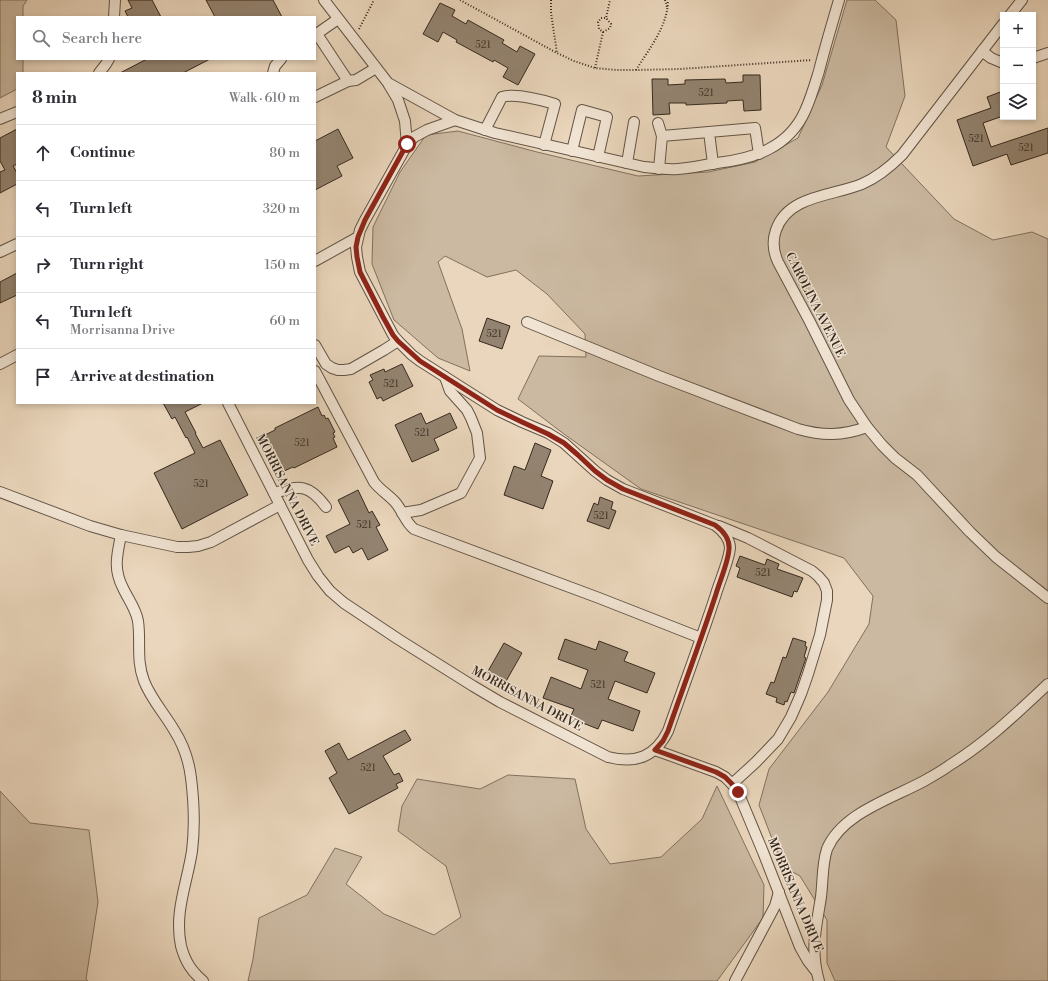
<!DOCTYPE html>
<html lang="en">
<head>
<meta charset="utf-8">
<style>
	body { margin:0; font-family:"Libre Bodoni",serif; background:#f2f2f3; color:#2b2b33 }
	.controls { position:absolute; right:12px; top:12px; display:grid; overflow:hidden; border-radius:0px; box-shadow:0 2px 6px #0003 }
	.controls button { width:36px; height:36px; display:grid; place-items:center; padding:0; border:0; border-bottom:1px solid #e1e1e2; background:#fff; color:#2b2b33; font:20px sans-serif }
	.stop { position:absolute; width:12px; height:12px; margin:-9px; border:3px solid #8f2418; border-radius:50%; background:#fff }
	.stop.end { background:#8f2418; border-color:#fff; box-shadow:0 1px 4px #0008 }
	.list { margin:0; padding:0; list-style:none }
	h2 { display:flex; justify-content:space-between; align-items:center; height:52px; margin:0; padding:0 16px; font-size:17px }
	h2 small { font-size:13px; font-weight:400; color:#7c7c81 }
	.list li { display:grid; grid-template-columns:26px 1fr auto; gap:12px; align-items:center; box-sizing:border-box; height:56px; padding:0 16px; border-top:1px solid #e1e1e2 }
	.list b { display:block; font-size:15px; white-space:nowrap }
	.list p { margin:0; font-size:13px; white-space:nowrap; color:#7c7c81 }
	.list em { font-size:13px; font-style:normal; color:#7c7c81 }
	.icon { flex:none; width:22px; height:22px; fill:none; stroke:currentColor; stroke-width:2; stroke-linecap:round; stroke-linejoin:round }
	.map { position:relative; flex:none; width:1048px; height:981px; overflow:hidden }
	.search { position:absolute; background:#fff; box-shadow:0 2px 6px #0003; left:16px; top:16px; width:300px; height:44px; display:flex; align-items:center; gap:10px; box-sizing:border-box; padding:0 14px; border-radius:0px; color:#7c7c81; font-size:15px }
	.panel { position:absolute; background:#fff; box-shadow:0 2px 6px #0003; left:16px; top:72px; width:300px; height:332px; border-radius:0px }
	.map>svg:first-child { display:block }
	.green { fill:#cbb9a1; stroke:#80715f }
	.building { fill:#938370; stroke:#35291d }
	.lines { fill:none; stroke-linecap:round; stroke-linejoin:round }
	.minor-casing { stroke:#625445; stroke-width:12 }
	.path { stroke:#35291d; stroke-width:2; stroke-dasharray:1 2; stroke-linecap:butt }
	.minor { stroke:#f1e4d3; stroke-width:10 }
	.route { stroke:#8f2418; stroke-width:5 }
	.labels { text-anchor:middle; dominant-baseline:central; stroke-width:3; stroke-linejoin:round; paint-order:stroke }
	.number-label { font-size:10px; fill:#4c4032 }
	.street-label { font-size:12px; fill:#35291d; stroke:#f1e4d3 }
</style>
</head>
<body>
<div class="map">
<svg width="1048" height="981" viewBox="0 0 1048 981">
	<rect width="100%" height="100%" fill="#ead6bc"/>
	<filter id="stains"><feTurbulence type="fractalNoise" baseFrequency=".005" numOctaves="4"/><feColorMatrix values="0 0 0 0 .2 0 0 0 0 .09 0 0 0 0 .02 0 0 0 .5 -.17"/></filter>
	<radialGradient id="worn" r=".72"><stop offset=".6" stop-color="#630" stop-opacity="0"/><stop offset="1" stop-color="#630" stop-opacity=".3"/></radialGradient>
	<g class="green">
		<polygon points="0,0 27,0 23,6 23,17 17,17 17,59 23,59 23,73 17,73 17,89 0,98"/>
		<polygon points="847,0 875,0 896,20 905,96 886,147 954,219 993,240 1032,232 1048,239 1048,981 835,981 827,963 827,920 800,876 783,867 759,805 769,769 828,692 869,624 873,596 844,558 641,489 564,434 518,399 539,356 586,357 585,334 547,294 516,270 487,277 445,256 438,262 462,329 470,371 438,358 394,320 372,264 373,227 400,172 426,135 458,131 537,152 638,176 708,172 755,162 798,138 822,85"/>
		<polygon points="508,775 575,779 586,829 610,864 661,857 702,819 717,786 764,885 763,918 717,981 248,981 253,959 259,918 307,895 335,848 362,857 346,884 384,914 434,935 461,917 446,866 398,831 402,806 417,779 480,789"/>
		<polygon points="0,791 30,823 89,830 98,902 86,979 88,981 0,981"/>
	</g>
	<g class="building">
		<polygon points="128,0 152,0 161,17 128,17 125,11 132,8"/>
		<polygon points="206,0 273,0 282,17 215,17"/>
		<polygon points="440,3 455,10 452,16 466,24 468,20 504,40 502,43 517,52 520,46 535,54 518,85 503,77 508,68 494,60 493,62 456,42 457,40 443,32 438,42 423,34"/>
		<polygon points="147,59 210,59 183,73 120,73"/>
		<polygon points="743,75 760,75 761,110 744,111 743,100 727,101 727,103 686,105 686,103 669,103 670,114 653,115 652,79 668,79 668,85 685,84 685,80 725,79 726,83 743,82"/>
		<polygon points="1003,91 1003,116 983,123 991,147 1048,128 1048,153 1011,165 1007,154 973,166 957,120 991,108 987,97"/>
		<polygon points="17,129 17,164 13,166 17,173 17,184 0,193 0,172 5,170 0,161 0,138"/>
		<polygon points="338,129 353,158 337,166 342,176 315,190 315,141"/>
		<polygon points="17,273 17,295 0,303 0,282"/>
		<polygon points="487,318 510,326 502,349 479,341"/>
		<polygon points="402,364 413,386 383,401 381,397 377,399 369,382 373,380 370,375 384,369 385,372"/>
		<polygon points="163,403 203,403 185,412 196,433 195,433 203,448 220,440 248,495 182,529 154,473 195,453 187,437 186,438 175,417 172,419"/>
		<polygon points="318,407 322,416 324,415 326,419 328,418 335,432 333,433 335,437 333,438 337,447 294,468 293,467 282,472 265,435 275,430 275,428"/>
		<polygon points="421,413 426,424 450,413 457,428 434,439 439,450 412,462 395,425"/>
		<polygon points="535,443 551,450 541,476 553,481 543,509 504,495 514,466 525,470"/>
		<polygon points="358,490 369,513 372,511 380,525 376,527 388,550 368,560 362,548 353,553 349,546 335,553 326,536 350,524 338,500"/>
		<polygon points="600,497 613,502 611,509 616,511 609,529 587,521 594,503 598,505"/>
		<polygon points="740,556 765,565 767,559 779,564 777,569 803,578 797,592 794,591 792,597 737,577 740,568 736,566"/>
		<polygon points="793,638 806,642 805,646 807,647 804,657 806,658 794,693 791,692 787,702 785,701 784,705 776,702 777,698 766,694 771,682 774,683 783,657 786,658"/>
		<polygon points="565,639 596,650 599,641 628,652 624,661 655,673 647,693 615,681 608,699 640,711 633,731 602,720 598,729 570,718 574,709 543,698 551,677 581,689 588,670 558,659"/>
		<polygon points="504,643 522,653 505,683 487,673"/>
		<polygon points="405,730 411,740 383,756 394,775 399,773 403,781 396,784 398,788 349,814 329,778 337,773 325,751 339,743 348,760"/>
	</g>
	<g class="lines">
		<defs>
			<g id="minor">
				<path d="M324,0L388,83L455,120L495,133L644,167C655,168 667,170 678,169C691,168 704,165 717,163C754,159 789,147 805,111C811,98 815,84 819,71C825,47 832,24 839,0"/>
				<polyline points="1010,15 1022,0"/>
				<polyline points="114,17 115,0"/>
				<path d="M1003,24L902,155C890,167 878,177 862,184C833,196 788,195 776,230C772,241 773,251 778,262L810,322L849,400L867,427L882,445L895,458L917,475L970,532L996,557L1048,598"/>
				<polyline points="317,34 348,81"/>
				<polyline points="315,35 338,19"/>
				<polyline points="982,51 991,58 1003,63"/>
				<polyline points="1033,58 1048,53"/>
				<polyline points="99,73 106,64 109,59"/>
				<polyline points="273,73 275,66 281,59"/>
				<polyline points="389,85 398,100 405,121 407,145"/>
				<polyline points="315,97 348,81 356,80 376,68"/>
				<polyline points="0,119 17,112"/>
				<polyline points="658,123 662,136"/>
				<path d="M485,130L502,97C515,93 542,100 555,104L544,145"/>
				<polyline points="572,151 582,110 607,117 598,157"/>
				<polyline points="627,163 634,122"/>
				<polyline points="713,164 709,132 755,128 759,154"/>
				<polyline points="659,169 662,136 709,132"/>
				<polyline points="0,252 17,244"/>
				<polyline points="315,261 358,237"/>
				<path d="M527,322L659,376L798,429C823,436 842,436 867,427"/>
				<polyline points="315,345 326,364 332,368 338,370 344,370 351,369 384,350 398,341"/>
				<polyline points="0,364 17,355"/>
				<path d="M315,371L374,482C380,490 389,495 395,502C403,511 405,522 414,529L599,598L701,638"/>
				<path d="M228,403L308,560L318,576L330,591L344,603L398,639L473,686L500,702L608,757C636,764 655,757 668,731C684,685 701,640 716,594C719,583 730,558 730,547C729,537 722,530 715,525L623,489L607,480L595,471L564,443L548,433L522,422L497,410L420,361L412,355L398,341L393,335L360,272L357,257L356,247L360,230L365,220L407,145L414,137L427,130L455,120"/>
				<polyline points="0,492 90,526 121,535 177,547 188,547 198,546 211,542 280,505"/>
				<path d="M274,493C300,485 309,484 326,507"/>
				<polyline points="402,513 421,510 461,493 480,458 477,433 471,418 467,410 450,391 445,377"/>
				<polyline points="719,526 748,538 812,571 818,576 824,583 827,591 827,600 820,635 808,674 801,694 791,717 778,739 756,762 732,784"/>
				<path d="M121,535C117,555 113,569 123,588C128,599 136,609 138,621C141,642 136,660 144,681C151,699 164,713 174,730C183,744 189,761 191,778C194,802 195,827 192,851C187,884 174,912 181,946C185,961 191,971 203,981"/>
				<polyline points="655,750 716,772 725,777 732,784 738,792 763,852 800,947 808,961 815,970"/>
				<polyline points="735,981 775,906 779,892"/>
				<path d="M819,981C810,949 816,929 821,897C823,881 822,864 827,849C842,813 893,798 924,781C933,776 942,771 950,765C986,743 1017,713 1048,684"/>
			</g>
		</defs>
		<use href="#minor" class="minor-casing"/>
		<g class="path">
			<polyline points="460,0 557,53 574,61 595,68 616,70 636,70 680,69 812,60"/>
			<polyline points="551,0 551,13 557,53"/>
			<polyline points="665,0 667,7"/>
			<polyline points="359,29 374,0"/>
			<polyline points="603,32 610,28 611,24 606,18"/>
			<polyline points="595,68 603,32 599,29 598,22 601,18 606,18 610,0"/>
			<path d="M636,70C649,49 668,26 668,0"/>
		</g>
		<use href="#minor" class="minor"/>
	</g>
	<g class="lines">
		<path class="route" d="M407,144L365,220L358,237L356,247L357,257L360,272L383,317L393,335L398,341L420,361L497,410L522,422L548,434L564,443L578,455L595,471L607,480L623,489L715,525C722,530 729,537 729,547C730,558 719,583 716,594C701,640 684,685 668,731L663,741L655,750L716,772L725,777L732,784L738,792"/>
	</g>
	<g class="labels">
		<g class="number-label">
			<text x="483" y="45">521</text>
			<text x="706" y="93">521</text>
			<text x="976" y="139">521</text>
			<text x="1026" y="148">521</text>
			<text x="494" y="334">521</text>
			<text x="391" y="384">521</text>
			<text x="422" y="433">521</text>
			<text x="302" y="443">521</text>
			<text x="201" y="484">521</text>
			<text x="601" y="516">521</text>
			<text x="364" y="525">521</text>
			<text x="763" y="573">521</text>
			<text x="598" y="685">521</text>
			<text x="368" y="768">521</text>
		</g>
		<g class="street-label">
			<text transform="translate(815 305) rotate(63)">CAROLINA AVENUE</text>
			<text transform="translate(287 490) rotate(63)">MORRISANNA DRIVE</text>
			<text transform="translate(527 699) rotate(28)">MORRISANNA DRIVE</text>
			<text transform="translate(795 895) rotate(67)">MORRISANNA DRIVE</text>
		</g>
	</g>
	<rect width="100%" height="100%" filter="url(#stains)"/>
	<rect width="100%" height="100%" fill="url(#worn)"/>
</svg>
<div class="controls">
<button>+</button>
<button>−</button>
<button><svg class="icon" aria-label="layers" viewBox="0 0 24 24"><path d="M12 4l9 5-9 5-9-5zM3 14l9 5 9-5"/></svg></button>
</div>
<div class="stop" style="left:407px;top:144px"></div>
<div class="stop end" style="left:738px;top:792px"></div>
<div class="search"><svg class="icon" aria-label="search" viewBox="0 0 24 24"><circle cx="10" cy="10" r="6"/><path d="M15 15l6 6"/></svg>Search here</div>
<section class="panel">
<h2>8 min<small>Walk · 610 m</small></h2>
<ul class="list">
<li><svg class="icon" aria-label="ahead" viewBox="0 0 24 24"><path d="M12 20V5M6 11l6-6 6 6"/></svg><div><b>Continue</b></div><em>80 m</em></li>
<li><svg class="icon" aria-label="left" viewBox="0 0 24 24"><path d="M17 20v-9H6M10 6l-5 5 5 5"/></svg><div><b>Turn left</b></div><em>320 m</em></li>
<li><svg class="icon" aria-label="right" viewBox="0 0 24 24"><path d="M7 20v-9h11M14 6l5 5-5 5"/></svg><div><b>Turn right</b></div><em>150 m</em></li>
<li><svg class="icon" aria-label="left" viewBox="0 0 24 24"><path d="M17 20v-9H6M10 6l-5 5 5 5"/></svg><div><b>Turn left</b><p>Morrisanna Drive</p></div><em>60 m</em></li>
<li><svg class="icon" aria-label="arrive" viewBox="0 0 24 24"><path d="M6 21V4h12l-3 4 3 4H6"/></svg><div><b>Arrive at destination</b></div></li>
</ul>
</section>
</div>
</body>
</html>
